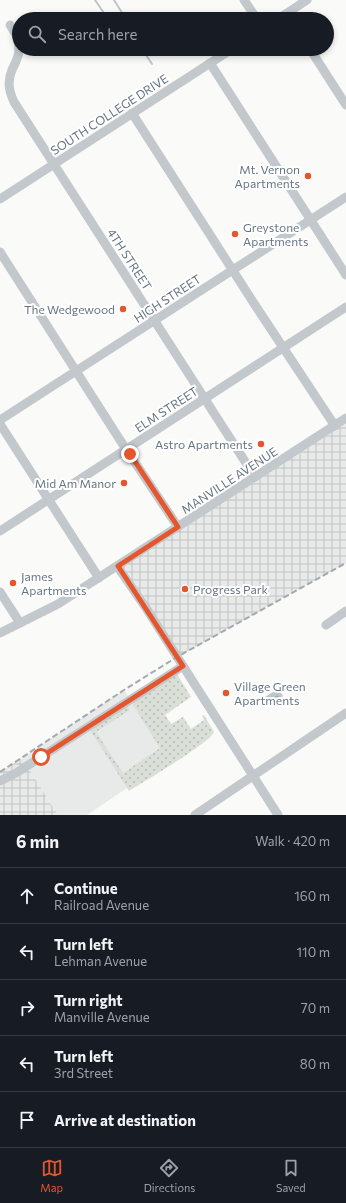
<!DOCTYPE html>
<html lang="en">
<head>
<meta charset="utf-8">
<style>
	body { margin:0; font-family:Commissioner,sans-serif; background:#242831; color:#f1f3f6 }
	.stop { position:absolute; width:12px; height:12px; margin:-9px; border:3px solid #e4572e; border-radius:50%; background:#fff }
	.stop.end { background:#e4572e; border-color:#fff; box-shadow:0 1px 4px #0008 }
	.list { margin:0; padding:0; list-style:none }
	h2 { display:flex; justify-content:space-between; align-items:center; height:52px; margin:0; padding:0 16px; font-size:17px }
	h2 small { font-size:13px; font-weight:400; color:#9ea1a6 }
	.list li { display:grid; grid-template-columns:26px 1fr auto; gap:12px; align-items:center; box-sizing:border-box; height:56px; padding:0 16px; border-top:1px solid #363941 }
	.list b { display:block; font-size:15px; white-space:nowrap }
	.list p { margin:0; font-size:13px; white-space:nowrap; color:#9ea1a6 }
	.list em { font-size:13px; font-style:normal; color:#9ea1a6 }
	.icon { flex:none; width:22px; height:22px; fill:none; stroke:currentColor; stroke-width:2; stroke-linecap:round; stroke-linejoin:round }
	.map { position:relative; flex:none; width:346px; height:815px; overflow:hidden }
	.search { position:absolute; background:#171b24; box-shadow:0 2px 6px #0003; left:12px; right:12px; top:12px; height:44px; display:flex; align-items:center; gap:10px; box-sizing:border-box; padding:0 14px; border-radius:22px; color:#9ea1a6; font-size:15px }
	.sheet { height:332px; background:#171b24 }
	nav { display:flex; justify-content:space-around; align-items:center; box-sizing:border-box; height:56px; border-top:1px solid #363941; background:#171b24; font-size:11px; color:#9ea1a6 }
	nav a { display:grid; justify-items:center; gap:2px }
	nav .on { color:#e4572e }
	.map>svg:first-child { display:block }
	.built { fill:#e8e9e9 }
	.industrial { fill:url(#industrial-grid) }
	.grass { fill:url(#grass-dots) }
	.water { fill:url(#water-ripples) }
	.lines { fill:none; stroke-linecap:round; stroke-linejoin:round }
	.stream { stroke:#bbc7cb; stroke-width:2 }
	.minor { stroke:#c3c8cc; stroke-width:9 }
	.rail { stroke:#a2aab0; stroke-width:2; stroke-dasharray:6 3; stroke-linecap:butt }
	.route { stroke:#e4572e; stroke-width:5 }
	.poi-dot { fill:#e4572e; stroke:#fff; stroke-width:1.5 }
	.labels { text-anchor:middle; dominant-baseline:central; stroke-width:4; stroke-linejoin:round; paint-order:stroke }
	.street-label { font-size:12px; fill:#657683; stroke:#fff }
	.poi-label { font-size:12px; fill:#657683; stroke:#fff; text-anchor:end }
</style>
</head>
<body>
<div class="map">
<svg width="346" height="815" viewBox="0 0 346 815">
	<defs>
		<pattern id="industrial-grid" width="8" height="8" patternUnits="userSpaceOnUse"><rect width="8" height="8" fill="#e8e9e9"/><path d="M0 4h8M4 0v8" fill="none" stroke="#c0c1c2"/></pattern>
		<pattern id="grass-dots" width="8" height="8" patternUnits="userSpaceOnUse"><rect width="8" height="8" fill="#dadfd7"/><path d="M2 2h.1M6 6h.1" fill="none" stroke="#b4b9b4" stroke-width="1.8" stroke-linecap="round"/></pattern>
		<pattern id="water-ripples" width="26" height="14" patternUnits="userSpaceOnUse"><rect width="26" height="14" fill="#bbc7cb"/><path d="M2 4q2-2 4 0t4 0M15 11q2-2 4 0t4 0" fill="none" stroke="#9ca6aa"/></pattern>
	</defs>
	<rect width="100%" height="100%" fill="#fafaf8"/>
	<polygon class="built" points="124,690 170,759 87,815 58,815 22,758"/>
	<g class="industrial">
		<polygon points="346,418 346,563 177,657 117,566"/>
		<polygon points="22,758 58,815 0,815 0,772"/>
	</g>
	<path class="grass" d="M177,674L191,697L165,715L171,724L183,717L191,729L204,720L202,716L204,715L214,732C210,743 143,782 129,791L90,730L127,706L130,710L96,732L123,773L160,748L133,705L134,701Z"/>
	<polygon class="water" points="278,689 283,696 270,705 265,697"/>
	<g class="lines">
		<g class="stream">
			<polyline points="95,0 106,16 103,19"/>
			<polyline points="114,0 126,19"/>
			<polyline points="142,49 152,64"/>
		</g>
		<g class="minor">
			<polyline points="244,0 257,19"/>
			<polyline points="278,19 307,0"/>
			<polyline points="10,25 18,38 19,48"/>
			<path d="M19,49C19,58 15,63 12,70C7,82 9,91 14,102L255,477"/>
			<polyline points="310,49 346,105"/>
			<polyline points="210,63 346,275"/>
			<polyline points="132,113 255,305 335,426"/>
			<polyline points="0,199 232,49"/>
			<polyline points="0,252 120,440 178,527"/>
			<polyline points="0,420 346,197"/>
			<polyline points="0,424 99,578"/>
			<polyline points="0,531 346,307"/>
			<polyline points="117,566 146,608 278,815"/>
			<polyline points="0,592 20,623"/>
			<polyline points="326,625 346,611"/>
			<polyline points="0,633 58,604 346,418"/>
			<polyline points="0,781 16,773 183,666"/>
			<polyline points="195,815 346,713"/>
		</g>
		<polyline class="rail" points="0,772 124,690 177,657 346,563"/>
	</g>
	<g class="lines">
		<polyline class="route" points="41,757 183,666 118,566 178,527 130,454"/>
	</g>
	<g class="poi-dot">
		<circle cx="308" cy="176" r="4"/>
		<circle cx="235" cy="234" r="4"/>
		<circle cx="123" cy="309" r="4"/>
		<circle cx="261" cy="444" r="4"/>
		<circle cx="124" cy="483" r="4"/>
		<circle cx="13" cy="583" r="4"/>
		<circle cx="185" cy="589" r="4"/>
		<circle cx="226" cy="693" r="4"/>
	</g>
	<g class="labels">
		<g class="street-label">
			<text transform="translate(109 114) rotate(-33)">SOUTH COLLEGE DRIVE</text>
			<text transform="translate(130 259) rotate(57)">4TH STREET</text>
			<text transform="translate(167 298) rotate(-33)">HIGH STREET</text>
			<text transform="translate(166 409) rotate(-33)">ELM STREET</text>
			<text transform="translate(229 480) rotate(-33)">MANVILLE AVENUE</text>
		</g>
		<g class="poi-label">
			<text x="300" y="169">Mt. Vernon<tspan x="300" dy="14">Apartments</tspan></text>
			<text x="243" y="227" text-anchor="start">Greystone<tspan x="243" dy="14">Apartments</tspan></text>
			<text x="115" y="309">The Wedgewood</text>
			<text x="253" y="444">Astro Apartments</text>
			<text x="116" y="483">Mid Am Manor</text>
			<text x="21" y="576" text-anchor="start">James<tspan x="21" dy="14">Apartments</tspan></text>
			<text x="193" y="589" text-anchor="start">Progress Park</text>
			<text x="234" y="686" text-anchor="start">Village Green<tspan x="234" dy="14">Apartments</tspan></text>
		</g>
	</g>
</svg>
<div class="stop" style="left:41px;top:757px"></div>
<div class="stop end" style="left:130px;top:454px"></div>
<div class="search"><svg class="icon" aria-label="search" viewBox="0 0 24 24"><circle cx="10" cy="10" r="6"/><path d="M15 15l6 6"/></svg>Search here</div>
</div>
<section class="sheet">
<h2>6 min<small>Walk · 420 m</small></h2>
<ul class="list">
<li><svg class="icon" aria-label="ahead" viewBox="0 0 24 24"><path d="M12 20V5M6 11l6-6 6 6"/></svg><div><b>Continue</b><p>Railroad Avenue</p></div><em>160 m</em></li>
<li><svg class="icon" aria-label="left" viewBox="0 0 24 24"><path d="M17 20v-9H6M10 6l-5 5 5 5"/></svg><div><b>Turn left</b><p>Lehman Avenue</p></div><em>110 m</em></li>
<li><svg class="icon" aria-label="right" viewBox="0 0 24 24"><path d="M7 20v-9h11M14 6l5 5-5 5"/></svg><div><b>Turn right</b><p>Manville Avenue</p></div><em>70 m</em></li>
<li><svg class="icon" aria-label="left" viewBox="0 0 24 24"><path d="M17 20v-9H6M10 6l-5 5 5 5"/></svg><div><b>Turn left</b><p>3rd Street</p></div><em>80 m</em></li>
<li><svg class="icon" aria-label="arrive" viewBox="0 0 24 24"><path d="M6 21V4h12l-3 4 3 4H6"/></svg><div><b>Arrive at destination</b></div></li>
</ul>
</section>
<nav>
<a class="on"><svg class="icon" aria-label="map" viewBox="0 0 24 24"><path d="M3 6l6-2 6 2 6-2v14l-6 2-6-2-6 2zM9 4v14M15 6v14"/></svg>Map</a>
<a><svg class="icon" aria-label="directions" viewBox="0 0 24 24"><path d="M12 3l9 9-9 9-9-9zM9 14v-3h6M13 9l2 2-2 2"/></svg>Directions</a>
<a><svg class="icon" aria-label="saved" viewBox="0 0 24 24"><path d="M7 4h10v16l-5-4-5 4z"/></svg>Saved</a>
</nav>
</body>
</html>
